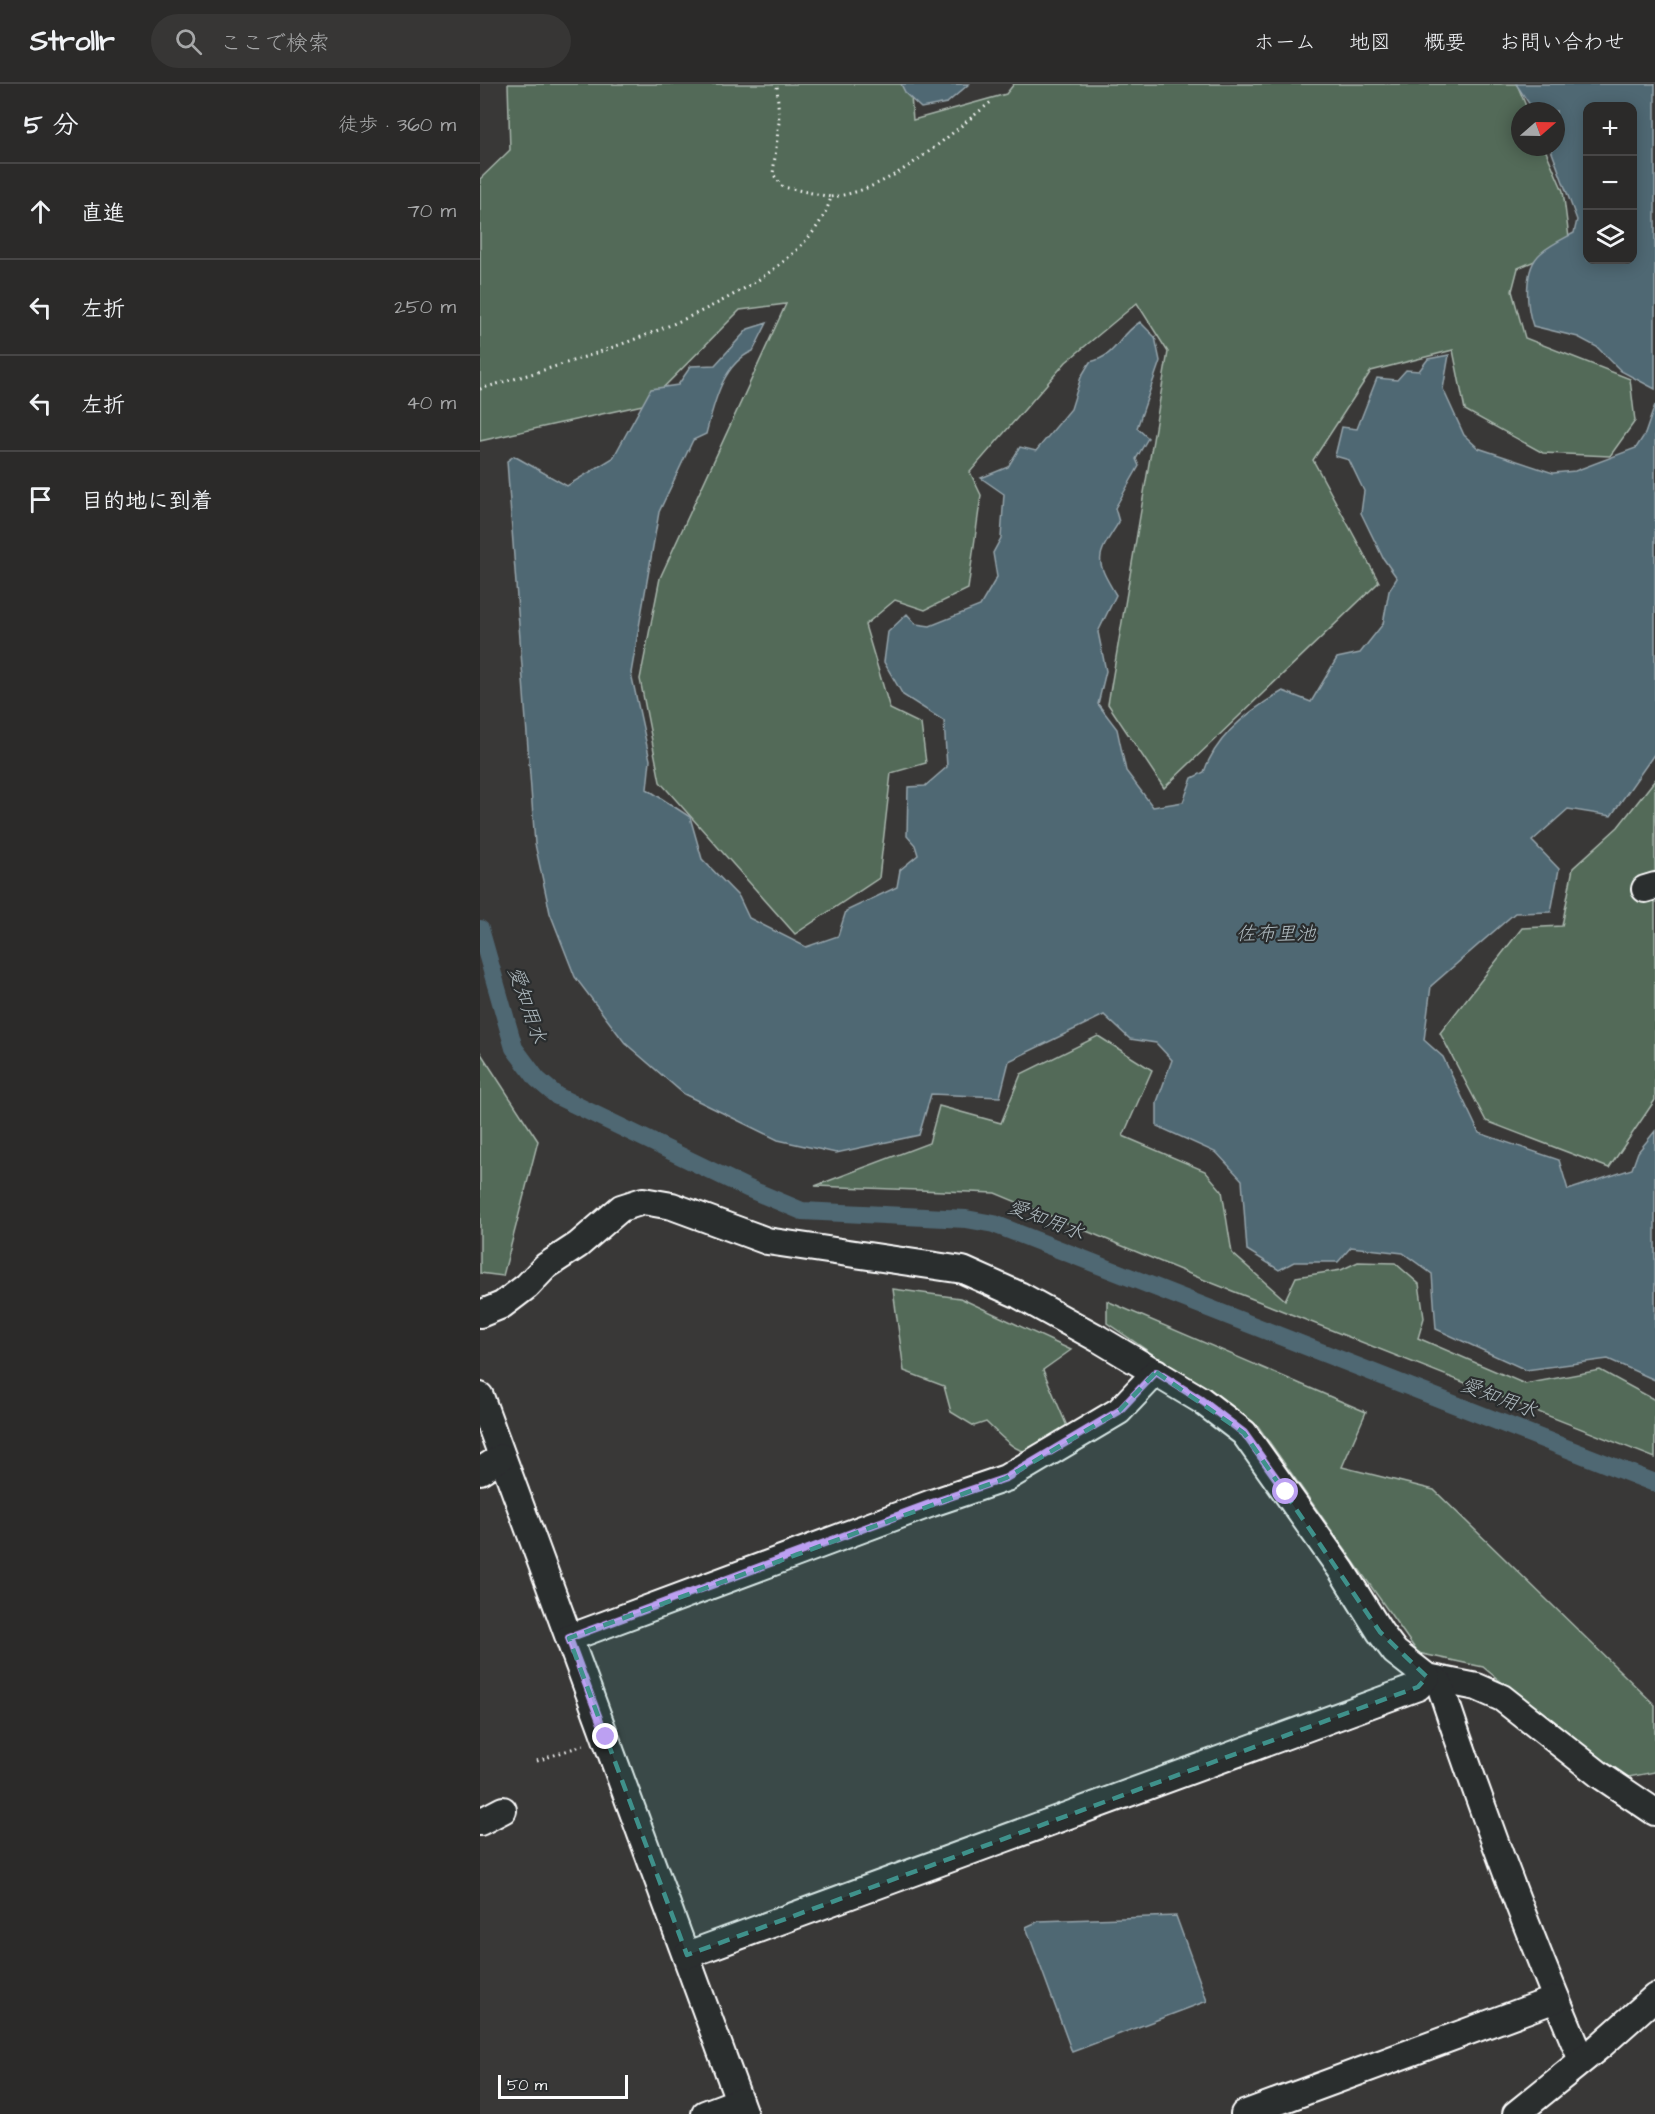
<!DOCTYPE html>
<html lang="ja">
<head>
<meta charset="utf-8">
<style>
	body { margin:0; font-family:"Architects Daughter","Klee One",sans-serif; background:#373635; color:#f1f3f6 }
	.controls { position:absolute; right:18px; top:18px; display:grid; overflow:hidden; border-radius:12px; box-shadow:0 3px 15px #0003 }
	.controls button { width:54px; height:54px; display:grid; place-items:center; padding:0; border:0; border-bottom:2px solid #474646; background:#2b2a29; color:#f1f3f6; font:30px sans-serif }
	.compass { position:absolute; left:1031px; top:18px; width:54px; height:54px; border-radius:50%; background:#2b2a29; box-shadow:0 3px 15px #0003; rotate:70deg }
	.scale { position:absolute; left:18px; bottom:15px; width:130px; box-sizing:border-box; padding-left:6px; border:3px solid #fff; border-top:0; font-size:16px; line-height:21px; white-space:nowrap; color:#fff; -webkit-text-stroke:4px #2a2d2e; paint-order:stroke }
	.stop { position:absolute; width:18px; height:18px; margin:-14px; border:4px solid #bca0f2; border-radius:50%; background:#fff }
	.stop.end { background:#bca0f2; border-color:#fff; box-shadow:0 2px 6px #0008 }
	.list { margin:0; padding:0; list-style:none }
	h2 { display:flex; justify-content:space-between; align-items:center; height:78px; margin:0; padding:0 24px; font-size:26px }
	h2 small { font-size:20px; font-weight:400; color:#a6a7a8 }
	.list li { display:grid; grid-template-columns:39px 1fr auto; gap:18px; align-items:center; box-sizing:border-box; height:96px; padding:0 24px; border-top:2px solid #474646 }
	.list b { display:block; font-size:22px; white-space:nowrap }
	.list em { font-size:20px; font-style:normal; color:#a6a7a8 }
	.icon { flex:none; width:33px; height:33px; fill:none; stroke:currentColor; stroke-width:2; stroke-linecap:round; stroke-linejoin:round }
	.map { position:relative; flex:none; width:1175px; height:2030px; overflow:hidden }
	header { display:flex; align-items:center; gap:36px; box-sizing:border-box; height:84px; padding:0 30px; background:#2b2a29; border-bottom:2px solid #474646 }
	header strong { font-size:28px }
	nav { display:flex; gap:33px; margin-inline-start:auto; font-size:21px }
	.search { width:420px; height:54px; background:#373635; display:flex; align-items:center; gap:15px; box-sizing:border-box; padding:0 21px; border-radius:33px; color:#a6a7a8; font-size:22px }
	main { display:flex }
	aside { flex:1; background:#2b2a29 }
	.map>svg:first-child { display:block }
	.green { fill:#526b58; stroke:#a8b5ac; stroke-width:1.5 }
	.water { fill:#4f6773; stroke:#95a4ab; stroke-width:1.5; fill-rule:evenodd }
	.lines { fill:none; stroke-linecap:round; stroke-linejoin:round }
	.canal { stroke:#4f6773; stroke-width:18 }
	.minor-casing { stroke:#fff; stroke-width:30 }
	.path { stroke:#fff; stroke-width:3; stroke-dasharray:1.5 4.5; stroke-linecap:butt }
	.minor { stroke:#2a2d2e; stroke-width:26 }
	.route { stroke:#bca0f2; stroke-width:8 }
	.marked { fill:#3f918b; fill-opacity:0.2; stroke:#3f918b; stroke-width:4.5; stroke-dasharray:12 8; stroke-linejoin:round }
	.labels { text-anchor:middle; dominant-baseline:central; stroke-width:4.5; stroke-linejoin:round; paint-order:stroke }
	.water-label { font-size:20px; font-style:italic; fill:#b0bbc0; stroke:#2a2d2e }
</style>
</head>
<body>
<header>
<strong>Strollr</strong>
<div class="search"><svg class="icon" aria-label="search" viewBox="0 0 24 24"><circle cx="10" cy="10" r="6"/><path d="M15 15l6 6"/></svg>ここで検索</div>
<nav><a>ホーム</a><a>地図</a><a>概要</a><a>お問い合わせ</a></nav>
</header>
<main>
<aside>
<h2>5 分<small>徒歩 · 360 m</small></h2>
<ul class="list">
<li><svg class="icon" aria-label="ahead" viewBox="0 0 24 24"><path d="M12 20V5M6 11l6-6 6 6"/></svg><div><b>直進</b></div><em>70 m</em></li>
<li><svg class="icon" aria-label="left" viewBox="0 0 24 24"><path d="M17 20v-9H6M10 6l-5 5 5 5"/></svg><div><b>左折</b></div><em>250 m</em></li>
<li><svg class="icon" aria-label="left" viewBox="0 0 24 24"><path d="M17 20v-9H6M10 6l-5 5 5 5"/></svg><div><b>左折</b></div><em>40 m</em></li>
<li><svg class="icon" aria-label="arrive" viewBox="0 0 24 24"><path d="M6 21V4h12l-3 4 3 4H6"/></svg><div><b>目的地に到着</b></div></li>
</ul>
</aside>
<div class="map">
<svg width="1175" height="2030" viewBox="0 0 1175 2030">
	<rect width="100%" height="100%" fill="#393837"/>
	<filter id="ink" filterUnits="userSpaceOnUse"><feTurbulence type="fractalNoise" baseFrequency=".0167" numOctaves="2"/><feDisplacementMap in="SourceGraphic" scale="12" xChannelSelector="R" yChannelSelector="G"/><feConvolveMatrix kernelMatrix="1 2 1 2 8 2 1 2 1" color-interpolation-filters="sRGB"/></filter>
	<g filter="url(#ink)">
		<g class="green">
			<polygon points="28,0 430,0 433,36 526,10 534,0 1037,0 1048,27 1040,27 1040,63 1064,63 1083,107 1090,162 1038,184 1032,207 1045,254 1150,295 1155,337 1130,372 1063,369 985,326 973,266 891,287 833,376 899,498 684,704 628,620 688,268 657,219 586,278 490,388 501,411 488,505 445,526 415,516 385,541 410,625 441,640 446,679 411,689 399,794 315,850 180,698 160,595 180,494 306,220 260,226 167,320 0,357 0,95 30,66"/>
			<polygon points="1175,696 1175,1016 1129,1084 1006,1037 960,949 1042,844 1082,842 1093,784 1138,743"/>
			<polygon points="618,952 672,986 643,1052 725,1087 742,1107 752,1169 805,1216 816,1193 861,1186 878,1178 915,1179 939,1200 944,1234 938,1254 1045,1300 1120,1286 1175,1316 1175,1374 722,1195 515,1109 335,1102 449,1059 459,1022 521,1039 541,990"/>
			<polygon points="0,968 58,1057 23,1192 0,1189"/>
			<path d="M413,1205L480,1214L591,1266L563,1286L589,1347C542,1373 546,1377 506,1338L494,1342L471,1328L464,1302L424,1287Z"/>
			<polygon points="627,1217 886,1328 862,1383 954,1406 1175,1621 1175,1688 1138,1695 1003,1583 938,1569 778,1342 627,1239"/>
		</g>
		<g class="water">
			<polygon points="421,0 489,0 467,19 441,24 426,10"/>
			<path d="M1036,0H1175V305L1141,287L1117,263L1098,253L1053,242C1046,222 1043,184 1061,169C1070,161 1083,155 1094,149L1097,136L1070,63H1076V27H1054ZM1152,22V176H1108V22Z"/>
			<path d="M660,238L675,253L680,277L657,344L668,354L656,375L659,382L635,424L639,438C616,474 614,474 636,511L618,548L626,587L618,620L637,645L646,687L673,723L703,718L712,694L724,688C736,652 771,625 803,607L831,618L857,574L880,569L903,540L909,507L917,494L903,474L881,429L884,407L869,376L855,372L862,343L877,345L897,294L917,296L926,286L939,287L948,275L969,271L963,305L984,351L998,364L1073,389L1095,387L1156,364L1165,350L1175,321V669L1131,732L1088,725L1052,757L1079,785L1071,828L1035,829L951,902L944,956L963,973L999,1049L1079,1076L1088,1106L1152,1085L1158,1068L1175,1047V1296L1128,1275L1046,1286L956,1245L952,1190L923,1169L871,1163L858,1178H814L799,1186L767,1166L762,1096L737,1069L677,1042V1018L692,976L676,959L650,955L624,931L529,977L520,1013L451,1010L439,1051L356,1069L298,1056L204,1010L145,959L95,893L70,829L55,760L27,377L34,372L87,402L133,374L171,305L198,301L211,282L235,281L268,245L287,239L273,267C242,280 234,320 226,350L213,356L179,428L151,589L170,676L167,705L210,733L222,775L259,813L269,834L326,863L358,852L366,827L417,803L420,786L438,771L435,761L427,752L428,703L445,702L467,683L464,637L423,611L404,578L408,548L427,530L436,540L450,542L500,522L517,493L513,469L521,454L524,410L501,394L528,383L540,363L556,367L591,325L601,293L610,278C638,271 637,253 660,238Z"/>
			<polygon points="696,1832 727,1917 592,1968 546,1843 559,1837"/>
		</g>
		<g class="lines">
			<polyline class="canal" points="0,845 34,964 57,995 77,1012 267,1104 322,1127 486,1135 514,1140 1175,1399"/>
			<defs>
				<g id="minor">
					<polyline points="1165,805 1175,802"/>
					<polyline points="0,1230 22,1221 47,1202 66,1182 98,1161 141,1124 163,1117 192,1122 287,1157 483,1186 539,1211 619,1255 721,1316 764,1349 862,1487 900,1548 915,1568 947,1593 997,1603 1022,1614 1120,1691 1175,1728"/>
					<polyline points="0,1312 264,2030"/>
					<polyline points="0,1387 22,1373"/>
					<polyline points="89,1554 452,1419 526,1394 639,1327 676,1288"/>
					<path d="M959,1598C1001,1725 1049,1852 1102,1976"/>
					<polyline points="0,1738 23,1726"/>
					<polyline points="207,1871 938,1603 947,1593"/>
					<polyline points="225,2030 259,2017"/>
					<polyline points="764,2030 1076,1915"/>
					<polyline points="1036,2030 1120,1962 1175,1913"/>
				</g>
			</defs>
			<use href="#minor" class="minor-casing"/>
			<g class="path">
				<path d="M351,113C413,106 463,55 511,18"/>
				<path d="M0,305C91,278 324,215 351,113L303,103L293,90L299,38L297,0"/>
				<polyline points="57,1677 106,1660"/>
			</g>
			<use href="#minor" class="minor"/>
		</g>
	</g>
	<g class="lines" filter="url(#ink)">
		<polyline class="route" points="126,1653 89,1554 452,1419 526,1394 639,1327 676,1288 721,1316 764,1349 806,1408"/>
	</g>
	<path class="marked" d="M676,1288L764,1349L900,1548L947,1593L938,1603L207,1871L89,1554L526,1394L639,1327Z"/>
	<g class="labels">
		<g class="water-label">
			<text x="796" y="850">佐布里池</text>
			<text transform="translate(47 921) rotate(71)">愛知用水</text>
			<text transform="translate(566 1136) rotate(21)">愛知用水</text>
			<text transform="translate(1019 1314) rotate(21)">愛知用水</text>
		</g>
	</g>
</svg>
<div class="controls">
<button>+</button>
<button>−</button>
<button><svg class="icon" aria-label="layers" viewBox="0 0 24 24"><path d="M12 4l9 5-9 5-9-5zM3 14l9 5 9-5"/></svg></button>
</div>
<svg class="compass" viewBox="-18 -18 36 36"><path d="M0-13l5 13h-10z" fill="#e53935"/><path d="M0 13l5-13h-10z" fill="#a6a7a8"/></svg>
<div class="scale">50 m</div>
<div class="stop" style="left:806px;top:1408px"></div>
<div class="stop end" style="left:126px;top:1653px"></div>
</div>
</main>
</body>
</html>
